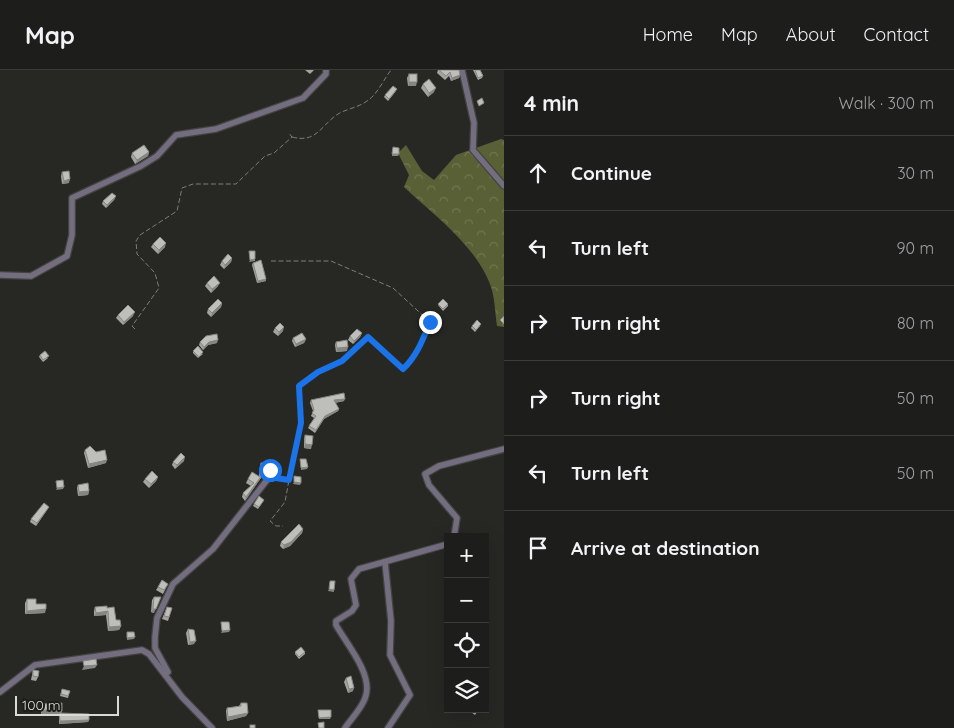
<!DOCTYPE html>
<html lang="en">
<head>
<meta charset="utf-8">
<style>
	body { margin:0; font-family:Quicksand,sans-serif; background:#2a2b28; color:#f1f3f6 }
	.controls { position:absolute; right:15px; bottom:15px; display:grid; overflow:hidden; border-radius:0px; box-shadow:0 5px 20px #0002 }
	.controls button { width:45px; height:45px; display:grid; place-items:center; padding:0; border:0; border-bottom:1px solid #3b3c3a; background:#1d1e1b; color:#f1f3f6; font:25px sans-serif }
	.scale { position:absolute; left:15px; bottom:12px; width:104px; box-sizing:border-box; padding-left:5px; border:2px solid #d9dad7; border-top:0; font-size:14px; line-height:18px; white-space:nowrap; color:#d9dad7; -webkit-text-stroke:4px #1d1e1a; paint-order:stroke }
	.stop { position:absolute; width:15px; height:15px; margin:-11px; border:4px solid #1a73e8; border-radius:50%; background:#fff }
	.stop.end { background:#1a73e8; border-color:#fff; box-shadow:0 1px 5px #0008 }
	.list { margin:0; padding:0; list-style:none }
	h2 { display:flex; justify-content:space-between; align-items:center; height:65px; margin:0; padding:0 20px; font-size:21px }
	h2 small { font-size:16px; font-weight:400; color:#a0a2a3 }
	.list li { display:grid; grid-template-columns:32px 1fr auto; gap:15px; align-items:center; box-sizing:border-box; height:75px; padding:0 20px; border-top:1px solid #3b3c3a }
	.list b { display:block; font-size:19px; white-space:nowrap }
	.list em { font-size:16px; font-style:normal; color:#a0a2a3 }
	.icon { flex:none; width:28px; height:28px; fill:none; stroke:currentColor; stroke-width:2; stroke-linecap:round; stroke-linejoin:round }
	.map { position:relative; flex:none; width:504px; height:658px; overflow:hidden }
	header { display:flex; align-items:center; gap:30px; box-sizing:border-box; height:70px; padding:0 25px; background:#1d1e1b; border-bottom:1px solid #3b3c3a }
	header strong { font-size:24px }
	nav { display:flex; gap:28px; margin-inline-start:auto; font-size:18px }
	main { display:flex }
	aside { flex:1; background:#1d1e1b }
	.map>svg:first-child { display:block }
	.forest { fill:url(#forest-crowns) }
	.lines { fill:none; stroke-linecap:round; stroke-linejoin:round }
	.minor-casing { stroke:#434441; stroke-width:8 }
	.path { stroke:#7d7e7b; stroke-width:1; stroke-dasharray:5 2.5; stroke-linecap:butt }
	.minor { stroke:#736d7f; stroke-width:5.5 }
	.wall { fill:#a3a4a0 }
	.shaded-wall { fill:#858682 }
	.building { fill:#bebfba; stroke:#858682 }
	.route { stroke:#1a73e8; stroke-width:6 }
</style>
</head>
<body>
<header>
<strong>Map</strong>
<nav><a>Home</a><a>Map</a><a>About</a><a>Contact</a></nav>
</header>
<main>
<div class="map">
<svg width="504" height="658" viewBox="0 0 504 658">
	<defs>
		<pattern id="forest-crowns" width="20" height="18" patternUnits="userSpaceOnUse" patternTransform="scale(1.25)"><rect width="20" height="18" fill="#596036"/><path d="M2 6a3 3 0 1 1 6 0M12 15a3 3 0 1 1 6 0" fill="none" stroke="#707652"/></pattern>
	</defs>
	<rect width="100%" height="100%" fill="#272824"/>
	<path class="forest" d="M501,69L504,70V257L497,256C495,243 495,227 490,214C475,175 434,145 404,117L409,105L398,83L406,75L422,101L434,110L456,85Z"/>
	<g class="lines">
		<defs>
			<g id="minor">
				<polyline points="462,0 474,53 473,80 504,116"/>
				<polyline points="0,205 31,206 67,186 72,165 72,128 141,96 157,86 176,65 216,59 303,28 326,4 326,0"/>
				<polyline points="454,467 457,448 429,415 425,404 439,396 504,379"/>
				<polyline points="385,492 391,551 390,585 410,625 388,658"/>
				<polyline points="168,602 155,578 155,567 157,548 173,514 213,479 267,410 270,400"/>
				<polyline points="0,622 35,595 142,580 149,584 182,627 212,658"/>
				<path d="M345,658C351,649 364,636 366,625C372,603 346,573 336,555V551L352,541L356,535L351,509L359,499L448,474"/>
			</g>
		</defs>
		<use href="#minor" class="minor-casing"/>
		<g class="path">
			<path d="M292,67C315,73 320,58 335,46C344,39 358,38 367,31C377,25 384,9 391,0"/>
			<path d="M271,191H331L393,218L430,252C423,269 417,286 403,299L368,267L342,291L318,302L299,316L301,353L289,410"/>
			<polyline points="135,259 132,256 159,218 155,203 137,184 136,171 140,165 177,141 182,118 193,114 236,114 265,86 274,83 292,67 289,63"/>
			<polyline points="275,408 289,410 285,432 270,451 276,456 283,456"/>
		</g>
		<use href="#minor" class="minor"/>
	</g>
	<g class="wall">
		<polygon points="305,0 314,0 310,4"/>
		<polygon points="438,0 459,0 460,5 459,8 451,11 449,6 445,10 437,3"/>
		<polygon points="473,0 480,0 483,6 482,8 478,10"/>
		<polygon points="409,4 416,16 408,16 407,8"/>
		<polygon points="423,14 434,22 428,27 421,18"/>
		<polygon points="396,21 388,31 384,27 385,25"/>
		<polygon points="149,82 148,86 135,94 131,87 132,83"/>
		<polygon points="62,102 69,113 62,114 61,106"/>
		<polygon points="116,126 114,130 106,138 102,134 103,131"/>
		<polygon points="153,174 165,177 158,184 151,177"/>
		<polygon points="232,188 231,192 224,199 220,195 222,191"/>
		<polygon points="253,193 266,209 266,211 257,213 252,195"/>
		<polygon points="207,213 218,216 211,223 205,216"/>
		<polygon points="222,233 221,237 211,247 207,243 208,239"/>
		<polygon points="438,234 448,234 448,236 443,241 438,235"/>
		<polygon points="118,245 133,246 123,255 116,248"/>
		<polygon points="472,256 480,256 475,262 471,258"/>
		<polygon points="275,258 283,261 278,266 273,262"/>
		<polygon points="362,263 360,267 353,274 348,270 350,266"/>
		<polygon points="293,268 306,269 304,273 295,277 292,271"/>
		<polygon points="200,272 217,273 208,275 203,280 199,275"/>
		<polygon points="336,272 347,281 336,282 335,275"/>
		<polygon points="193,281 203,284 198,288 193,283"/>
		<polygon points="40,285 48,288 43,292 39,287"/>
		<polygon points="311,330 344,331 335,333 339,339 338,341 324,349 315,363 308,358 314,348 311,346 313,341 310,333"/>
		<polygon points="305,365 311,379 304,378 304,369"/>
		<polygon points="85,380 96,382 106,393 88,398 84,383"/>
		<polygon points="184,391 175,399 172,395 173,392"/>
		<polygon points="261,393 268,393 263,405 245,431 242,427 243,423 251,416 246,413 248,409 259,406 260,396"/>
		<polygon points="158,407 156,411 149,418 143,412 145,409"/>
		<polygon points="78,415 89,421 88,425 78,426 77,418"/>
		<polygon points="264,430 258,439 253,436 254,434"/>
		<polygon points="47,440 36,456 30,452 31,449"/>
		<polygon points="303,459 302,463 290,476 283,479 280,476 281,472"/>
		<polygon points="168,514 163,524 156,520 158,517"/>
		<polygon points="154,527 154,543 151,542 152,530"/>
		<polygon points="27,529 45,543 25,544 25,533"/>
		<polygon points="95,537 107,538 121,556 119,560 108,561 106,545 94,546 94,541"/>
		<polygon points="167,537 172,538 168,551 162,549"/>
		<polygon points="188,559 194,574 188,575 186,563"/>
		<polygon points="295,582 305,582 305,584 299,589 295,584"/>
		<polygon points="33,600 38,607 36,611 31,610"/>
		<polygon points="346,608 353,621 348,623 344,612"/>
		<polygon points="62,619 70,621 68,628 60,626"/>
		<polygon points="241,633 248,643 246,646 227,651 226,641 227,638 239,636"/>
		<polygon points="42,634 61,643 89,650 88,652 59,654 59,645 41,644 41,638"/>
		<polygon points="468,639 479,639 475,645 468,640"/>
	</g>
	<g class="shaded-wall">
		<polygon points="460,5 459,8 451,11 452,8"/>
		<polygon points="409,12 417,12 416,16 408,16"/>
		<polygon points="436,18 434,22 428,27 429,23"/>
		<polygon points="149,82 148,86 135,94 137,90"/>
		<polygon points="392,84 399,84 398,86 392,86"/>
		<polygon points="70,109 69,113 62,114 64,111"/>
		<polygon points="116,126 114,130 106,138 107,135"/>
		<polygon points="166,173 165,177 158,184 159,180"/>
		<polygon points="232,188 231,192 224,199 225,195"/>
		<polygon points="255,189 255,191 249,192 250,190"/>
		<polygon points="266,209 266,211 257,213 258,211"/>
		<polygon points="220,213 218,216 211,223 212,219"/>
		<polygon points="222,233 221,237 211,247 212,243"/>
		<polygon points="135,242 133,246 123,255 124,252"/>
		<polygon points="284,257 283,261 278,266 279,262"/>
		<polygon points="362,263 360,267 353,274 354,271"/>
		<polygon points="306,269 304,273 295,277 296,274"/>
		<polygon points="218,270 217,273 208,275 203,280 204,277 209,272"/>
		<polygon points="348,277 347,281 336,282 337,278"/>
		<polygon points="345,329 344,331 333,333 334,330"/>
		<polygon points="339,339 338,341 324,349 315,363 325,346"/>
		<polygon points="305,374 312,375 311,379 304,378"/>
		<polygon points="185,387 184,391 175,399 177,395"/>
		<polygon points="107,390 106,393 88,398 89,394"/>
		<polygon points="308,397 307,399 301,400 301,398"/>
		<polygon points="265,401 263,405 245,431 246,427"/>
		<polygon points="158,407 156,411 149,418 151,414"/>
		<polygon points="294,412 301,413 300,415 293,414"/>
		<polygon points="64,417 63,419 56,420 57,418"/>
		<polygon points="89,421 88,425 78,426 79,422"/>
		<polygon points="49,437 47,440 36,456 37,453"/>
		<polygon points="303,459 302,463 290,476 283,479 284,475"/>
		<polygon points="329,519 334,520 334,522 328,521"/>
		<polygon points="159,532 154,543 151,542 153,539"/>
		<polygon points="46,539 45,543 25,544 27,541"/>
		<polygon points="108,541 106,545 94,546 96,543"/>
		<polygon points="121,556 119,560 108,561 109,557"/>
		<polygon points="230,560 229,562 221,563 222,561"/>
		<polygon points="135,567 134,569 127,570 127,568"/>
		<polygon points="196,571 194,574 188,575 190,572"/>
		<polygon points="97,595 95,598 82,600 84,596"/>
		<polygon points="354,618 353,621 348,623 349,619"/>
		<polygon points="42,640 62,641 61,645 59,643 59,645 41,644"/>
		<polygon points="248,643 246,646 227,651 228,647"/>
		<polygon points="331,647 330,649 319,649 319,648"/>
		<polygon points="89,650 88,652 59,654 60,651"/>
	</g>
	<g class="building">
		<polygon points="439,0 459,0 460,5 452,8 450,2 446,6"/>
		<polygon points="475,0 480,0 483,6 478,8"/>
		<rect x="409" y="4" width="8" height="8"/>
		<polygon points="429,9 436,18 429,23 423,14"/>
		<polygon points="393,16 397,19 389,29 385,25"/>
		<polygon points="482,28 484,33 479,36 477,31"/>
		<polygon points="144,75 149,82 137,90 132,83"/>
		<polygon points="393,77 399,78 399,84 392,84"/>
		<polygon points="69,101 70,109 64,111 62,102"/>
		<polygon points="112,123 116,126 107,135 103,131"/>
		<polygon points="160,167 166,173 159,180 153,174"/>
		<polygon points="249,181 255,181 255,189 250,190"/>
		<polygon points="228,184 232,188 225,195 222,191"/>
		<polygon points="261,190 266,209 258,211 253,193"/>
		<polygon points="214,206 220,213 212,219 207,213"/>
		<polygon points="218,229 222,233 212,243 208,239"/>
		<polygon points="443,229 448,234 443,239 438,234"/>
		<polygon points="128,235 135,242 124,252 118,245"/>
		<polygon points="504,246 504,254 500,250"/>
		<polygon points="477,250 481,254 476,260 472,256"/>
		<polygon points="280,253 284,257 279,262 275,258"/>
		<polygon points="357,259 362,263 354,271 350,266"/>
		<polygon points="302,263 306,269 296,274 293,268"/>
		<polygon points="217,264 218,270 209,272 204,277 200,272 206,266"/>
		<polygon points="347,270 348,277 337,278 336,272"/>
		<polygon points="198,276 203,282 199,287 193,281"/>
		<polygon points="45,281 49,286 43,290 40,285"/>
		<polygon points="344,323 345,329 334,330 339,339 325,346 316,360 309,356 316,346 312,343 314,340 311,330"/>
		<polygon points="305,365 313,366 312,375 305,374"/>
		<polygon points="90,376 96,382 105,380 107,390 89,394 85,380"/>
		<polygon points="181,383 185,387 177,395 173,392"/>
		<polygon points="300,389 306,389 308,397 301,398"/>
		<polygon points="261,393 268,393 265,401 246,427 243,423 254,413 248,409 252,402 260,407"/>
		<polygon points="152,401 158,407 151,414 145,409"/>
		<polygon points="294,406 301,407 301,413 294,412"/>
		<polygon points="63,410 64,417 57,418 56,411"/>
		<polygon points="88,413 89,421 79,422 78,415"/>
		<polygon points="259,426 264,430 259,437 254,434"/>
		<polygon points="44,433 49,437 37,453 31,449"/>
		<polygon points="299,454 303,459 291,472 284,475 281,472"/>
		<polygon points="162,510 168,514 164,520 158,517"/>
		<polygon points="330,511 335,511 334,520 329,519"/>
		<polygon points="154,527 161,527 156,539 153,539"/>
		<polygon points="27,529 36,529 36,534 46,534 46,539 27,541"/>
		<polygon points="107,536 107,538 114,537 116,550 120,550 121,556 109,557 108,541 96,543 95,537"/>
		<polygon points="167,537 172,538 169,547 164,546"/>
		<polygon points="221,552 229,552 230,560 222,561"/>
		<polygon points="188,559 194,560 196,571 190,572"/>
		<polygon points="127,562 134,562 135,567 127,568"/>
		<polygon points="301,577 305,582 299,587 295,582"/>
		<polygon points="96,589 97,595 84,596 83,591"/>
		<polygon points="33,600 39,601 38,607 33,606"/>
		<polygon points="351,606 354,618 349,619 346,608"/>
		<polygon points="62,619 70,621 68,626 61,624"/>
		<polygon points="62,633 62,641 42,640 42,634"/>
		<polygon points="241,633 247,633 248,643 228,647 227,638 241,636"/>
		<polygon points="318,640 331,640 331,647 319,648"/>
		<polygon points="59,643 89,644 89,650 60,651"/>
		<polygon points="324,652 324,658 319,658 318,653"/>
		<rect x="250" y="655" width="5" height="3"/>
	</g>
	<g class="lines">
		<path class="route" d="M270,400L269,407L289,410L301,353L299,316L318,302L342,291L368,267L403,299C417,286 423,269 430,252"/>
	</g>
</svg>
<div class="controls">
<button>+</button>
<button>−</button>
<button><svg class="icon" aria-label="locate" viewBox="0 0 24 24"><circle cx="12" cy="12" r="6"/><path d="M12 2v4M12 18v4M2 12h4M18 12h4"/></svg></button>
<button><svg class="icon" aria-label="layers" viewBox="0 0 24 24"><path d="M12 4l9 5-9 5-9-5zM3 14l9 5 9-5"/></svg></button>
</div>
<div class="scale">100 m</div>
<div class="stop" style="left:270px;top:400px"></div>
<div class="stop end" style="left:430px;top:252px"></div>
</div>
<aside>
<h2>4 min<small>Walk · 300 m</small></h2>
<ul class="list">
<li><svg class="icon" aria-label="ahead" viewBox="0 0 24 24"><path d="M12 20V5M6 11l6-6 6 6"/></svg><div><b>Continue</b></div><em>30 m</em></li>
<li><svg class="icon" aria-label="left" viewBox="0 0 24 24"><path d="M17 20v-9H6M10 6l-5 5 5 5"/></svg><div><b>Turn left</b></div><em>90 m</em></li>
<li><svg class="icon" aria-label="right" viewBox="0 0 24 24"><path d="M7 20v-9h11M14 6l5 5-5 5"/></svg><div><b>Turn right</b></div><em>80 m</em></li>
<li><svg class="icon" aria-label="right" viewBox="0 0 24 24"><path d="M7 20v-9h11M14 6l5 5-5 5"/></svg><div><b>Turn right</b></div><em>50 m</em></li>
<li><svg class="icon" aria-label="left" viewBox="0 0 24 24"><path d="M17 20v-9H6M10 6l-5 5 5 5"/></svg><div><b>Turn left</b></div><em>50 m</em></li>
<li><svg class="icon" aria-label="arrive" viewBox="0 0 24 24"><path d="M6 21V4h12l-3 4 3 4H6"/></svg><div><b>Arrive at destination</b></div></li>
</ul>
</aside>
</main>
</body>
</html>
